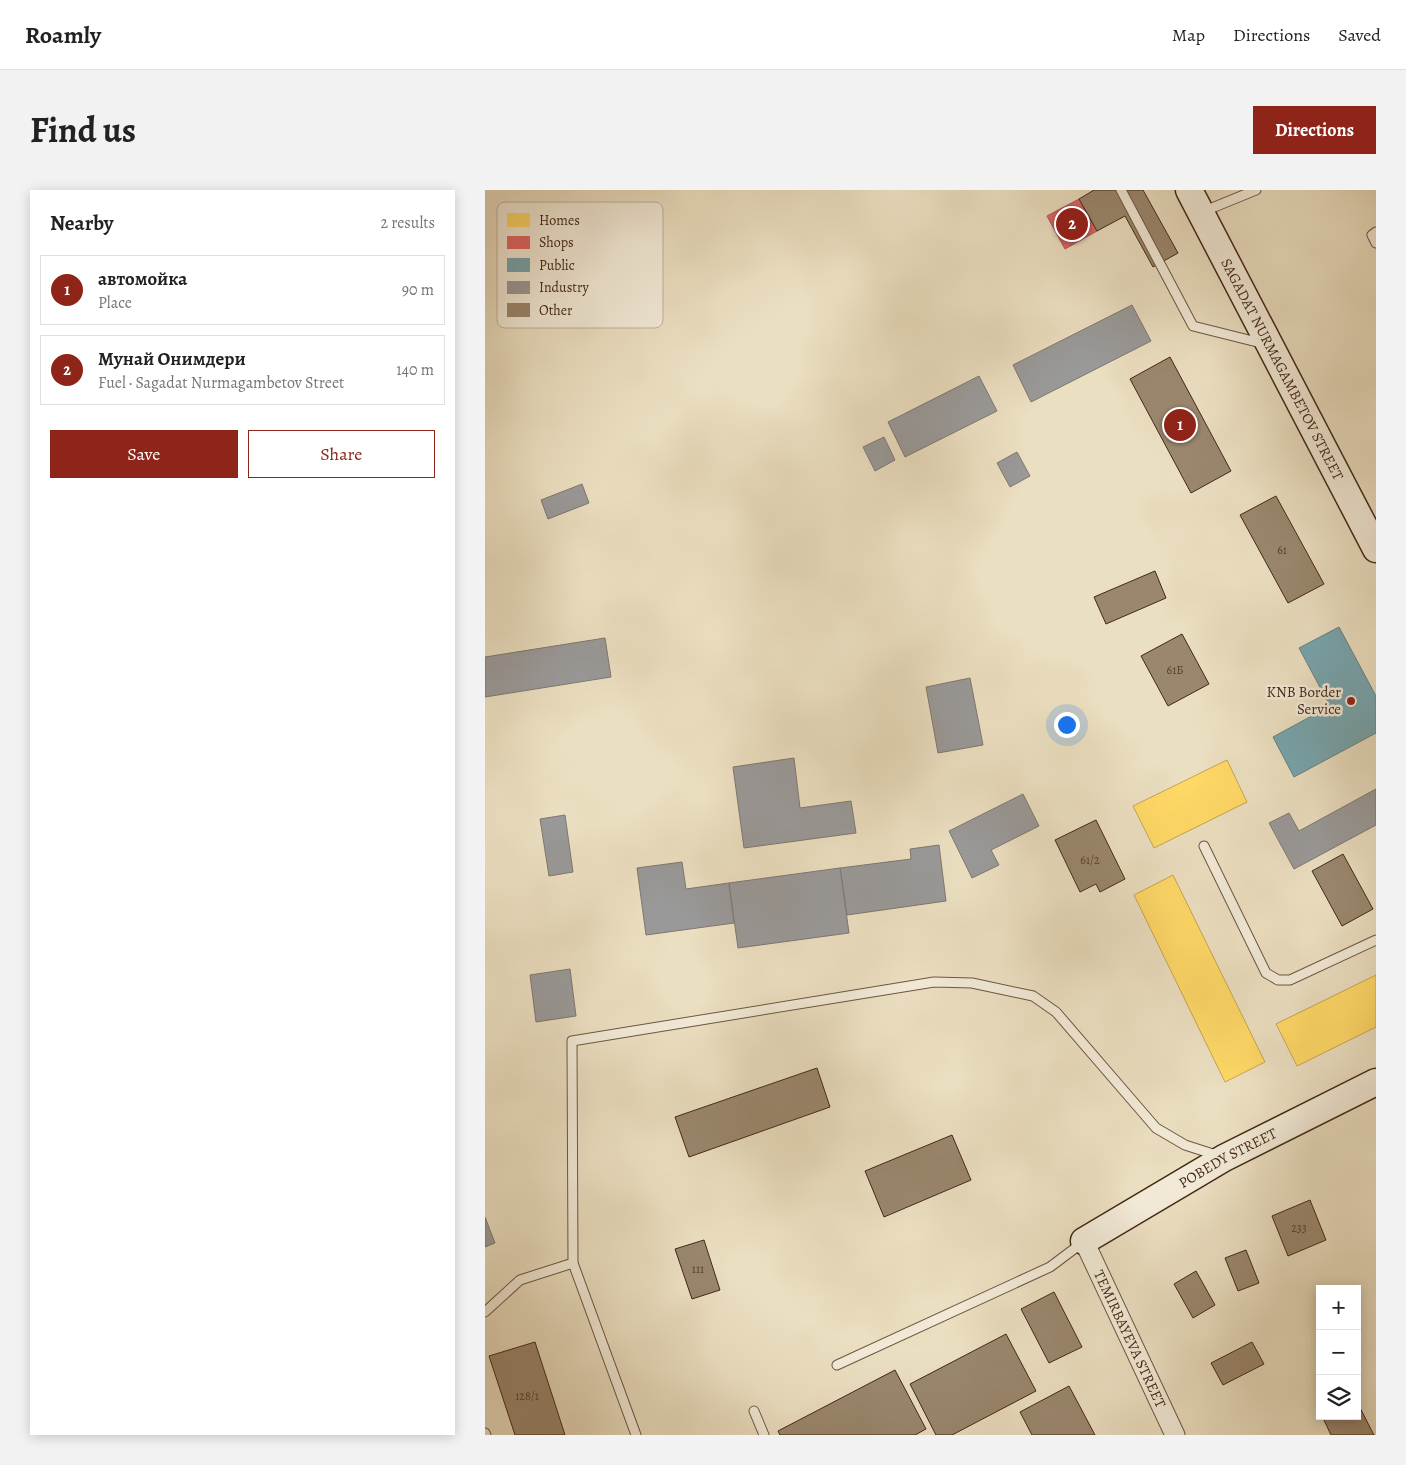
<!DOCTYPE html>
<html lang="en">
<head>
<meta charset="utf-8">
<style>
	body { margin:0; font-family:Alegreya,serif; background:#f2f2f2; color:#222 }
	.controls { position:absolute; right:15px; bottom:15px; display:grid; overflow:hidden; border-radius:0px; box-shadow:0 2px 12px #0003 }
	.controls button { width:45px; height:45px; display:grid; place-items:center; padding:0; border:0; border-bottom:1px solid #e0e0e0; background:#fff; color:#222; font:25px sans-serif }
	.you { position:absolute; left:581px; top:534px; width:18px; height:18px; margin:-12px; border:4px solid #fff; border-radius:50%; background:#1a73e8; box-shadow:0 0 0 8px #1a73e833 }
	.badge { display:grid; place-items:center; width:32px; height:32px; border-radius:50%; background:#8f2418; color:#fff; font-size:16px; font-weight:700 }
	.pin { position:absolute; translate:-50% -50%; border:2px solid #fff; box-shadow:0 1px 5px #0006 }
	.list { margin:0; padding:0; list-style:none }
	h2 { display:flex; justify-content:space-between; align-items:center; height:65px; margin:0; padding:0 20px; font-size:21px }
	h2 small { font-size:16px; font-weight:400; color:#767676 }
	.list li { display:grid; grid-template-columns:32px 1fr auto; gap:15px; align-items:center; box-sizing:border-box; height:70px; margin:0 10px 10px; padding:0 10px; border:1px solid #e0e0e0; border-radius:0px }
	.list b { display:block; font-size:19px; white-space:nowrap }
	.list p { margin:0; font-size:16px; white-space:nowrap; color:#767676 }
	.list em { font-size:16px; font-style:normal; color:#767676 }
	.actions { display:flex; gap:10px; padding:15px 20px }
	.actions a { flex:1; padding:11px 0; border:1px solid #8f2418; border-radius:0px; text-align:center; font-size:18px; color:#8f2418 }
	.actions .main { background:#8f2418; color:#fff }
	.icon { flex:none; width:28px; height:28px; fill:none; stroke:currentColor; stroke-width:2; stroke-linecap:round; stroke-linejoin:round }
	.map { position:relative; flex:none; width:891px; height:1245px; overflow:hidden; border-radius:0px }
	header { display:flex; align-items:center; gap:30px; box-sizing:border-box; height:70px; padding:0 25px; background:#fff; border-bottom:1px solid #e0e0e0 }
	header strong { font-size:24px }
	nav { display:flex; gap:28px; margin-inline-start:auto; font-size:18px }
	.intro { display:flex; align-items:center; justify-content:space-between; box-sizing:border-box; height:120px; padding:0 30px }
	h1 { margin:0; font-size:35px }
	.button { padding:12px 22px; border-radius:0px; background:#8f2418; color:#fff; font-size:18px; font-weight:700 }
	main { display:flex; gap:30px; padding:0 30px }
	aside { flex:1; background:#fff; border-radius:0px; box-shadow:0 2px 12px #0003 }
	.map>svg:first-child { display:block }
	.homes { fill:#ffd966; stroke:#c7a44e }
	.shops { fill:#e06666; stroke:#b1534e }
	.public { fill:#76a5af; stroke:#678081 }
	.industry { fill:#999; stroke:#7f7771 }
	.building { fill:#9a876e; stroke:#432815 }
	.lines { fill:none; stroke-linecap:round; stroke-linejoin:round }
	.lane-casing { stroke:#6d5640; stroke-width:11 }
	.street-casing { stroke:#6d5640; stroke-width:21 }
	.secondary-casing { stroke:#432815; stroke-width:29 }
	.lane { stroke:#f2ead7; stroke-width:9 }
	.street { stroke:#f2ead7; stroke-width:19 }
	.secondary { stroke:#f2ead7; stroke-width:26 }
	.poi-dot { fill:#8f2418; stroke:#f2ead7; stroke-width:2 }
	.labels { text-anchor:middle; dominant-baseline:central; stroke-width:5; stroke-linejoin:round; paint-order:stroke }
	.number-label { font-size:12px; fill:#59402b }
	.street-label { font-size:15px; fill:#432815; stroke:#f2ead7 }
	.poi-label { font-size:15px; fill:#432815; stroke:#f2ead7; text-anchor:end }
	.key { fill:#f2ead7; stroke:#beb09d; stroke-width:1 }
	.key-label { font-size:14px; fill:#432815 }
</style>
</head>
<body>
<header>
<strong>Roamly</strong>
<nav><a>Map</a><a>Directions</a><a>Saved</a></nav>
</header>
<div class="intro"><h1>Find us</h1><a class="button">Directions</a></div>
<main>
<aside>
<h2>Nearby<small>2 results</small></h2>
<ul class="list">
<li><span class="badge">1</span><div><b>автомойка</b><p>Place</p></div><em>90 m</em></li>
<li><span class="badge">2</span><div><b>Мунай Онимдери</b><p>Fuel · Sagadat Nurmagambetov Street</p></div><em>140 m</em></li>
</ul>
<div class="actions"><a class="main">Save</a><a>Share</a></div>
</aside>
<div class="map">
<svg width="891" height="1245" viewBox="0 0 891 1245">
	<rect width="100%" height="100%" fill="#ebdfc1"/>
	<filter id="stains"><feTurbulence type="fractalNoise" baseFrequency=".004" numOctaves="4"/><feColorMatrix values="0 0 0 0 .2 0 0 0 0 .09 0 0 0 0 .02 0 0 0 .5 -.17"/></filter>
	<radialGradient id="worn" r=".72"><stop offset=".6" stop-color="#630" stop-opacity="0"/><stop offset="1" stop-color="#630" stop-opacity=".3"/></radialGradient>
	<g class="homes">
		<polygon points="742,570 762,612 669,658 648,616"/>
		<polygon points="688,685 780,872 740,892 649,705"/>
		<polygon points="891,785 891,837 812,876 791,834"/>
	</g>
	<polygon class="shops" points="594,9 612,41 580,59 562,26"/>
	<polygon class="public" points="854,437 891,506 891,543 809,587 788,547 845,516 814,458"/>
	<g class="industry">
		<polygon points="647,115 666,151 546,212 528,175"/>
		<polygon points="494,186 512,221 420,267 403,232"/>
		<polygon points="399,247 410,270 390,281 378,257"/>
		<polygon points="532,262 545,286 525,297 512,273"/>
		<polygon points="97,294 104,313 63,329 56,310"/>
		<polygon points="120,448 126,487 0,507 0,467"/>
		<polygon points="485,488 498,555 453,563 441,497"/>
		<polygon points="309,568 315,618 366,611 371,643 259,658 248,577"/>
		<polygon points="891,599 891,635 809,679 784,633 804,623 814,641"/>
		<polygon points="538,604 554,636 506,660 514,675 487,688 464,641"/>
		<polygon points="80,625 88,682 64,686 55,629"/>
		<polygon points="454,655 461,711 362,725 355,678 426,669 425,659"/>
		<polygon points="197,672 201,699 244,693 249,733 161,745 152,678"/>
		<polygon points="355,678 364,743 253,758 244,693"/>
		<polygon points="85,779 91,826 51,832 45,785"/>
		<polygon points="0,1027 10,1053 0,1057"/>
	</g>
	<g class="building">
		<polygon points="609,0 658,0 693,63 668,77 640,26 612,41 594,9"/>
		<polygon points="685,167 746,281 706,303 645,189"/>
		<polygon points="791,306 839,394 803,413 755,325"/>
		<polygon points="670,381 681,408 621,434 609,407"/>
		<polygon points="697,444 724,494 683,516 656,466"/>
		<polygon points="611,630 640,689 615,702 611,694 595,702 570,650"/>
		<polygon points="858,664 888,719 857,736 827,681"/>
		<polygon points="332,878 345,917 204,967 190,927"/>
		<polygon points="467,945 486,990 399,1027 380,981"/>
		<polygon points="825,1010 841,1050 803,1066 787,1026"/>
		<polygon points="219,1050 235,1100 207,1109 190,1059"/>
		<polygon points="761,1060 774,1093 753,1101 740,1068"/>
		<polygon points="711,1081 730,1115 708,1128 689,1094"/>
		<polygon points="569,1102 597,1157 564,1173 536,1119"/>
		<polygon points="521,1144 551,1201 467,1245 451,1245 425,1194"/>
		<polygon points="50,1152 80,1245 30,1245 4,1166"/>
		<polygon points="767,1152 779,1174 738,1195 726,1173"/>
		<polygon points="410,1180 441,1239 430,1245 295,1245 293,1241"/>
		<polygon points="584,1196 610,1245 547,1245 535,1222"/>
		<polygon points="872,1212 889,1245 846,1245 837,1226 872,1226"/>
	</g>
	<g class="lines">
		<defs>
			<g id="lane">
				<polyline points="636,0 708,136 780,154"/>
				<polyline points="717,22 771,0"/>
				<polyline points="891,42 887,45 891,53"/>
				<polyline points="719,656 781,783 793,790 805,790 891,750"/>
				<polyline points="0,1122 35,1090 88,1073"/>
				<polyline points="352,1175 565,1077 597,1053"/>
				<polyline points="269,1221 279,1245"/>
				<polyline points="0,1243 1,1245"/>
				<polyline points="151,1245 88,1073 87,851 449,792 487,793 548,806 571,822 671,938 700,955 734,966"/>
			</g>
			<g id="street">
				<path id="s1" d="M599,1051L690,1245"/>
			</g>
			<g id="secondary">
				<path id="s2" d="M704,0L891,359"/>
				<path id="s3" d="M599,1051L739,968L891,892"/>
			</g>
		</defs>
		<use href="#lane" class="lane-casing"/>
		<use href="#street" class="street-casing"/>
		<use href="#secondary" class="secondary-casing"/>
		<use href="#lane" class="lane"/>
		<use href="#street" class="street"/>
		<use href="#secondary" class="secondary"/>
	</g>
	<circle class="poi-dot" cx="866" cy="511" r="5"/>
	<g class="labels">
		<g class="number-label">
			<text x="797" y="360">61</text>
			<text x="690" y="480">61Б</text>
			<text x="605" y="670">61/2</text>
			<text x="814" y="1038">233</text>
			<text x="213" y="1079">111</text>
			<text x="42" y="1206">128/1</text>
		</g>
		<g class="street-label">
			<text stroke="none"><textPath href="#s2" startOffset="202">SAGADAT NURMAGAMBETOV STREET</textPath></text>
			<text stroke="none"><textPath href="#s3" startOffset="166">POBEDY STREET</textPath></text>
			<text stroke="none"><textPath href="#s1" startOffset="108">TEMIRBAYEVA STREET</textPath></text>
		</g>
		<g class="poi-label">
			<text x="856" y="502">KNB Border<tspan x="856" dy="17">Service</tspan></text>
		</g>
	</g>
	<rect x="12" y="12" width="166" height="126" rx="8" class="key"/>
	<rect x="22" y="23" width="23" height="14" fill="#ffd966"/>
	<rect x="22" y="46" width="23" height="13" fill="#e06666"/>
	<rect x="22" y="68" width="23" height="14" fill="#76a5af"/>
	<rect x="22" y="91" width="23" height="13" fill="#999"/>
	<rect x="22" y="113" width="23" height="14" fill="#9a876e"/>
	<g class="key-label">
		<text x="54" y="35">Homes</text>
		<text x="54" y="57">Shops</text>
		<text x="54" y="80">Public</text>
		<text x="54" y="102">Industry</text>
		<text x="54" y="125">Other</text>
	</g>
	<rect width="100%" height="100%" filter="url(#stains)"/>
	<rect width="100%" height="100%" fill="url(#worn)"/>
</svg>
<div class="controls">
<button>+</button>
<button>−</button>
<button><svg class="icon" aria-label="layers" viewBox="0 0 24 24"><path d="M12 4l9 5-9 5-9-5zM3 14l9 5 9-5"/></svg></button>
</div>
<div class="you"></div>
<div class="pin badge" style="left:695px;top:235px">1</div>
<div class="pin badge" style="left:587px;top:34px">2</div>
</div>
</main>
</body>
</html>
